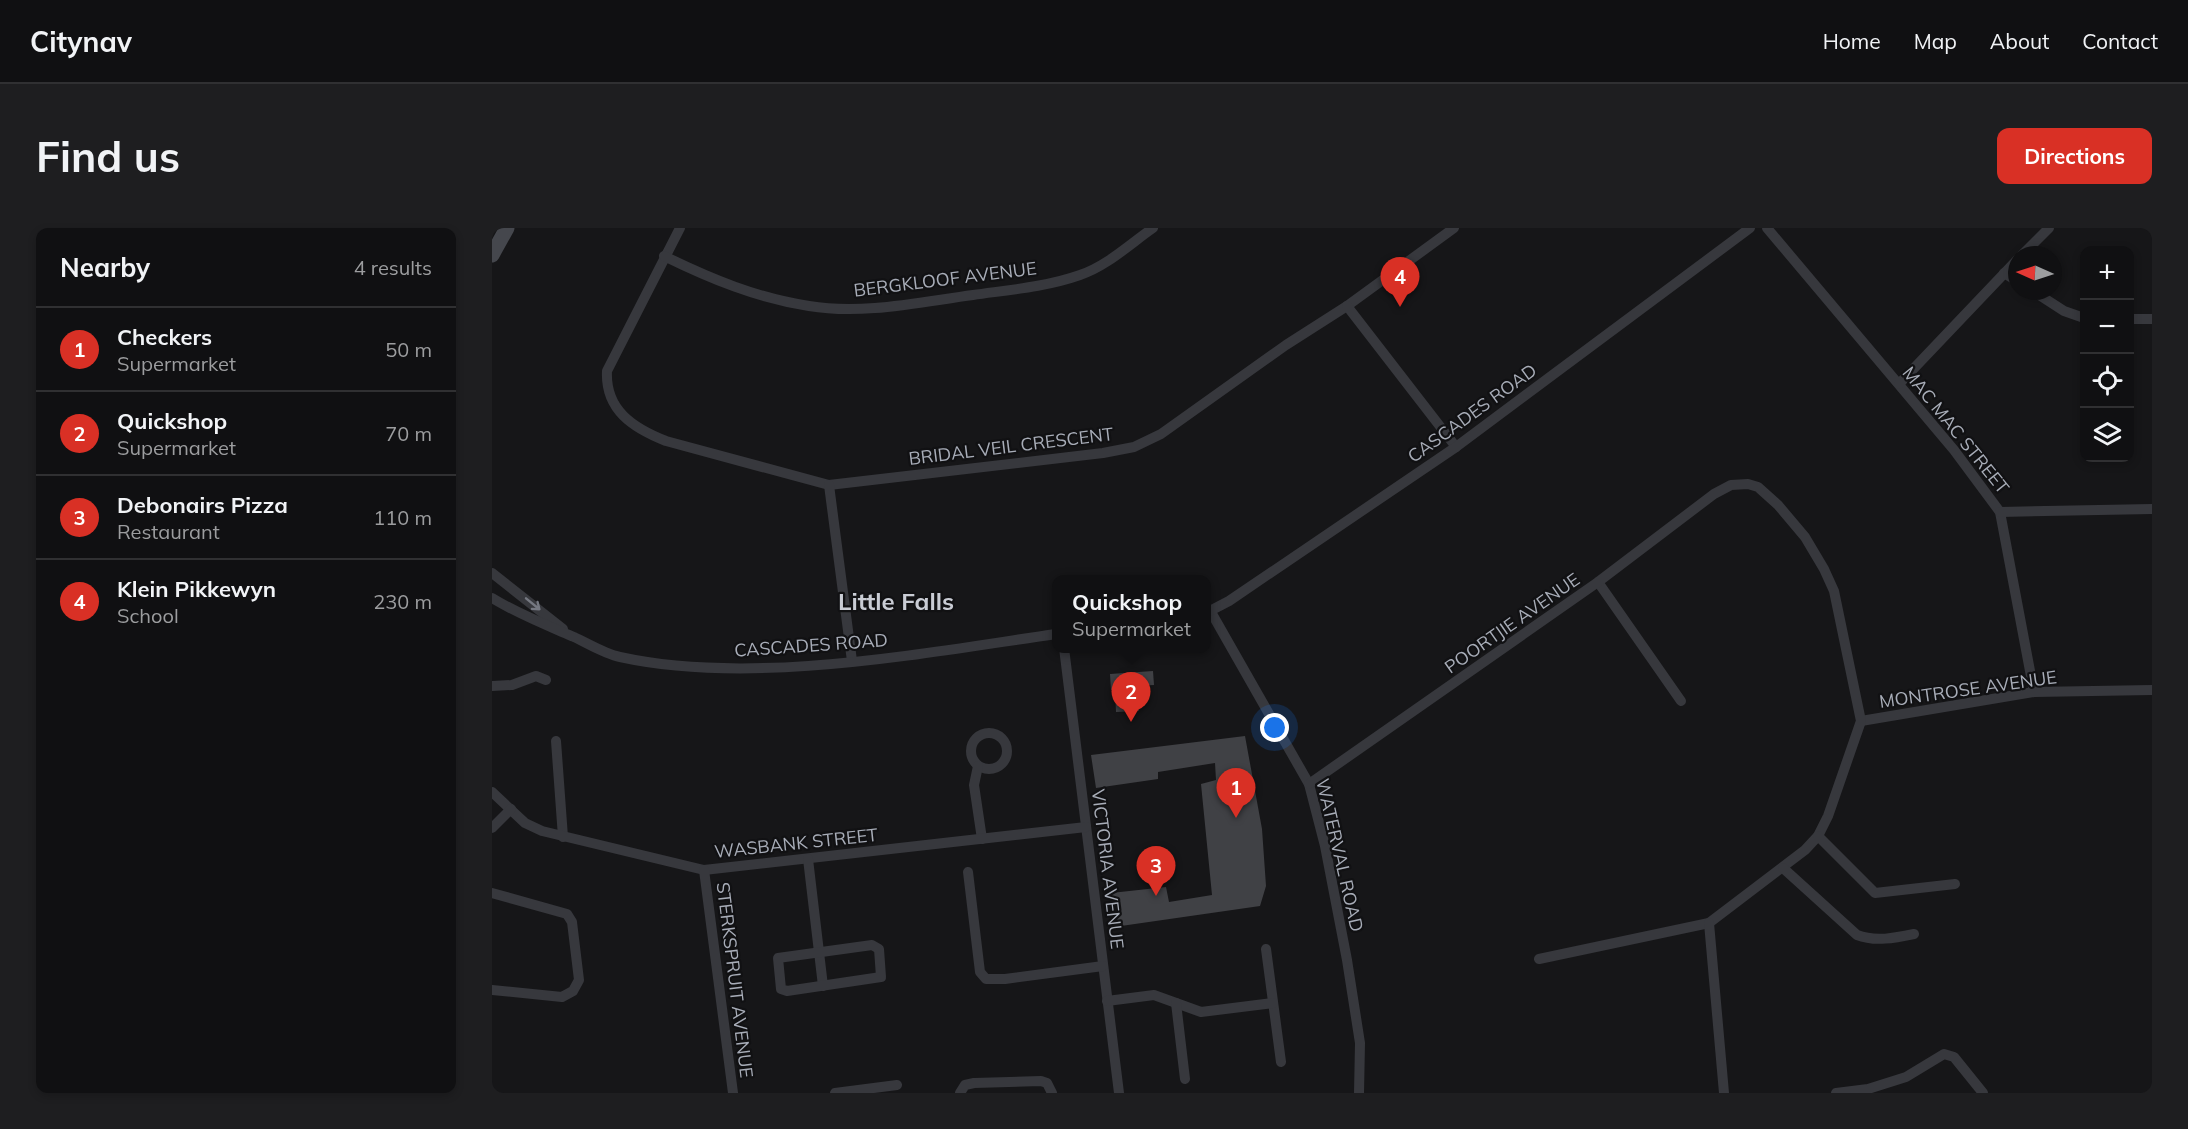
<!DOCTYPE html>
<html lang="en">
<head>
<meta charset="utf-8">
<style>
	body { margin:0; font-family:Mulish,sans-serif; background:#1e1e20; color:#f1f3f6 }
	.controls { position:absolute; right:18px; top:18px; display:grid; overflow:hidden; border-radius:12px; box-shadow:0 3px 9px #0003 }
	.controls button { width:54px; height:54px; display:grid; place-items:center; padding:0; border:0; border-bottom:2px solid #303032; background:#101012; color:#f1f3f6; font:30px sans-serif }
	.compass { position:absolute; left:1516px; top:18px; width:54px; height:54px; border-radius:50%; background:#101012; box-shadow:0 3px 9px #0003; rotate:273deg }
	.you { position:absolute; left:783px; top:500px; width:21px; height:21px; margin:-15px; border:4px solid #fff; border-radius:50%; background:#1a73e8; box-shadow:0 0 0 9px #1a73e833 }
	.badge { display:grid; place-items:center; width:39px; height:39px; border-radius:50%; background:#d93025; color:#fff; font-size:20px; font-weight:700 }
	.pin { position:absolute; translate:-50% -50px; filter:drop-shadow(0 2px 3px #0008) }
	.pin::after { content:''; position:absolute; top:32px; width:21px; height:18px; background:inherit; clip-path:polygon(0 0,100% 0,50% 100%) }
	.popup { position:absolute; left:560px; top:347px; width:159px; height:78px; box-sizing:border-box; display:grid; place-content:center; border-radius:12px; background:#101012; filter:drop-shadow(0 2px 4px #0005); font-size:20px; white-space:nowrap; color:#9c9d9f }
	.popup b { font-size:22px; color:#f1f3f6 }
	.popup::after { content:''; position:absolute; left:50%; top:100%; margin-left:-12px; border:12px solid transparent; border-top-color:#101012 }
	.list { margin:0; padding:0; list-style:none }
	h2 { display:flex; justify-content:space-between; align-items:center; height:78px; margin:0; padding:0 24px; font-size:26px }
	h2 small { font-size:20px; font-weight:400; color:#9c9d9f }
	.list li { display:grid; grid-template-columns:39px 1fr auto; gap:18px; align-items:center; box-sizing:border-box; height:84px; padding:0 24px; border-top:2px solid #303032 }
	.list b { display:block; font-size:22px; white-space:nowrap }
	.list p { margin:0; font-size:20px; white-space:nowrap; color:#9c9d9f }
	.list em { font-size:20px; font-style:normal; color:#9c9d9f }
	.icon { flex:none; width:33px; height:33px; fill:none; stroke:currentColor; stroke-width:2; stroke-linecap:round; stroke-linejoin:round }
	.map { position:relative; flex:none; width:1660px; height:865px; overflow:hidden; border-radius:12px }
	header { display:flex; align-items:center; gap:36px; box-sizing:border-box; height:84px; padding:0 30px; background:#101012; border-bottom:2px solid #303032 }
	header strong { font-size:28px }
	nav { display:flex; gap:33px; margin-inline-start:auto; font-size:21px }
	.intro { display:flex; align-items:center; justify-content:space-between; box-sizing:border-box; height:144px; padding:0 36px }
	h1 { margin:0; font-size:42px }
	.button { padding:15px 27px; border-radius:12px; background:#d93025; color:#fff; font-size:21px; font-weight:700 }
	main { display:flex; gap:36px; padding:0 36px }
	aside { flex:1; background:#101012; border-radius:12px; box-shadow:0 3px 9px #0003 }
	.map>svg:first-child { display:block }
	.building { fill:#404145 }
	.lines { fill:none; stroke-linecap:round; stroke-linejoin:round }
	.street { stroke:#37383d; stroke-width:10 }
	.secondary { stroke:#45474d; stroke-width:15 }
	.oneway { stroke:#757881 }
	.labels { text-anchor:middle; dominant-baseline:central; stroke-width:4.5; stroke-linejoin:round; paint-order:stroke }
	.street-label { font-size:18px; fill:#a8adb8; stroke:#111113 }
	.district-label { font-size:24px; font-weight:bold; fill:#c9ccd4; stroke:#111113 }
</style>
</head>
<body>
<header>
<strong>Citynav</strong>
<nav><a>Home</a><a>Map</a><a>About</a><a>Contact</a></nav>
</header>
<div class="intro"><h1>Find us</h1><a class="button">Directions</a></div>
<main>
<aside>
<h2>Nearby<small>4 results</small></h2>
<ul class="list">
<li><span class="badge">1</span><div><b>Checkers</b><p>Supermarket</p></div><em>50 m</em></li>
<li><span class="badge">2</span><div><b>Quickshop</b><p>Supermarket</p></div><em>70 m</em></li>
<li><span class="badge">3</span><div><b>Debonairs Pizza</b><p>Restaurant</p></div><em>110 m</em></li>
<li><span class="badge">4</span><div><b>Klein Pikkewyn</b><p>School</p></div><em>230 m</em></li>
</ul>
</aside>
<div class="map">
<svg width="1660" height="865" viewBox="0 0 1660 865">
	<rect width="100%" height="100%" fill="#161618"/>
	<g class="building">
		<polygon points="661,443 662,457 645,458 647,483 624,484 623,462 619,462 618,446"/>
		<polygon points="753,508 770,601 774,658 768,678 622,699 619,665 674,659 677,674 720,667 709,556 724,552 723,535 666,544 666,551 604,560 599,527"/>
	</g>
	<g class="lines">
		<g class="street">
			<path d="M188,0L115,143C113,182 141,200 174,213L337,257L611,225L642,219L669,206L794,117L855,78L962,0"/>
			<polyline points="1275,0 1462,222 1508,284 1542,464"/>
			<polyline points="1530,27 1557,0"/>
			<path d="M172,28C219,51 265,70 317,78C371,87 428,74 481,67C516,62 554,59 588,47C615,38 638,16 661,0"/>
			<polyline points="1512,45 1525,53"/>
			<polyline points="1541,63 1572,83 1592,90"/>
			<polyline points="855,78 964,219"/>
			<polyline points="1638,91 1660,91"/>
			<polyline points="1407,156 1525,32"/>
			<polyline points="337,257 360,433"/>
			<polyline points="1508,284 1660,281"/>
			<polyline points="0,345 71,401"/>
			<polyline points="1106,354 1189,473"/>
			<path d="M0,370C26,386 54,397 82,409C97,416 113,426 128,429C260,458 431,425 564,406"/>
			<polyline points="719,384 817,556 833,618 855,732 868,815 867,865"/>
			<polyline points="714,385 737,373 964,219 1258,0"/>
			<polyline points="572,420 627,865"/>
			<polyline points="0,458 20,457 44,448 54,452"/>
			<polyline points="1369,493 1542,464 1660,462"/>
			<circle cx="497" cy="523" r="18"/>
			<polyline points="64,513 71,609"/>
			<polyline points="486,538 482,557 490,611"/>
			<polyline points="817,556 1106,354 1222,266 1239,257 1256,256 1266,259 1286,277 1313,309 1332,341 1342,363 1369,493 1336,588 1326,608 1313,622 1217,695 1047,731"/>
			<polyline points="0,564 33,595 50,603 212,642 594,599"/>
			<polyline points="0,600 19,581"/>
			<polyline points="1326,608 1383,665 1463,656"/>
			<polyline points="316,631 331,758"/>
			<path d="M1291,640L1365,707C1383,714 1403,710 1422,706"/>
			<polyline points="212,642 241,865"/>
			<polyline points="476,644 488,744 494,751 513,751 611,738"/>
			<polyline points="0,665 75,686 80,694 87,752 81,763 70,769 0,762"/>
			<polyline points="1217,695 1232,865"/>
			<polygon points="380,717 387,721 389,749 295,763 289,761 286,730"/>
			<polyline points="774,721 789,834"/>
			<polyline points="615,773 662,767 709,784 781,775"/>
			<polyline points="684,775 693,851"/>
			<polyline points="343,865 405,857"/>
			<polyline points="468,865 473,857 482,855 549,853 555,855 560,865"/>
			<polyline points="1344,865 1376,861 1414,849 1452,826 1462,829 1491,865"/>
		</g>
		<polyline class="secondary" points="0,27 15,0"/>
	</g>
	<defs><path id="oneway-shaft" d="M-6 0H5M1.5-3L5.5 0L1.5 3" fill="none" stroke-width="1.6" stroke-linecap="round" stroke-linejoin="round" transform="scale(1.5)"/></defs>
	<use class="oneway" href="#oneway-shaft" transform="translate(41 376) rotate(39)"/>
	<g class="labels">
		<g class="street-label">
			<text transform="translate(453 51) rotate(-7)">BERGKLOOF AVENUE</text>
			<text transform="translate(980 185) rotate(-36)">CASCADES ROAD</text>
			<text transform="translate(1464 202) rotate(51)">MAC MAC STREET</text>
			<text transform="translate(519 218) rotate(-7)">BRIDAL VEIL CRESCENT</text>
			<text transform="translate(1020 395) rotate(-35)">POORTJIE AVENUE</text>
			<text transform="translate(319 417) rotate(-4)">CASCADES ROAD</text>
			<text transform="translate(1476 461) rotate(-8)">MONTROSE AVENUE</text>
			<text transform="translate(304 615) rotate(-6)">WASBANK STREET</text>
			<text transform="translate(848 627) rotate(77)">WATERVAL ROAD</text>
			<text transform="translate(616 641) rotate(83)">VICTORIA AVENUE</text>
			<text transform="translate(243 752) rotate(83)">STERKSPRUIT AVENUE</text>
		</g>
		<g class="district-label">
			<text x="404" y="373">Little Falls</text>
		</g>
	</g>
</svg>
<div class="controls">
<button>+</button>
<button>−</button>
<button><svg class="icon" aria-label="locate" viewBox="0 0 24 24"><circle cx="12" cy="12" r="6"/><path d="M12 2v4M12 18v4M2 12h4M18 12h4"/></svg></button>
<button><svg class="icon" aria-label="layers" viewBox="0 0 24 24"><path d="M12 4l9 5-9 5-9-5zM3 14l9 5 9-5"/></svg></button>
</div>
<svg class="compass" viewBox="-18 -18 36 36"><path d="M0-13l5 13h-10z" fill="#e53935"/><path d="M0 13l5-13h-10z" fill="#9c9d9f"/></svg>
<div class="you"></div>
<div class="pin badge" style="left:744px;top:590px">1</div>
<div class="pin badge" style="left:639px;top:494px">2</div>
<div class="popup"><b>Quickshop</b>Supermarket</div>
<div class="pin badge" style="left:664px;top:668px">3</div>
<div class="pin badge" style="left:908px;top:79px">4</div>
</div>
</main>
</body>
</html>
